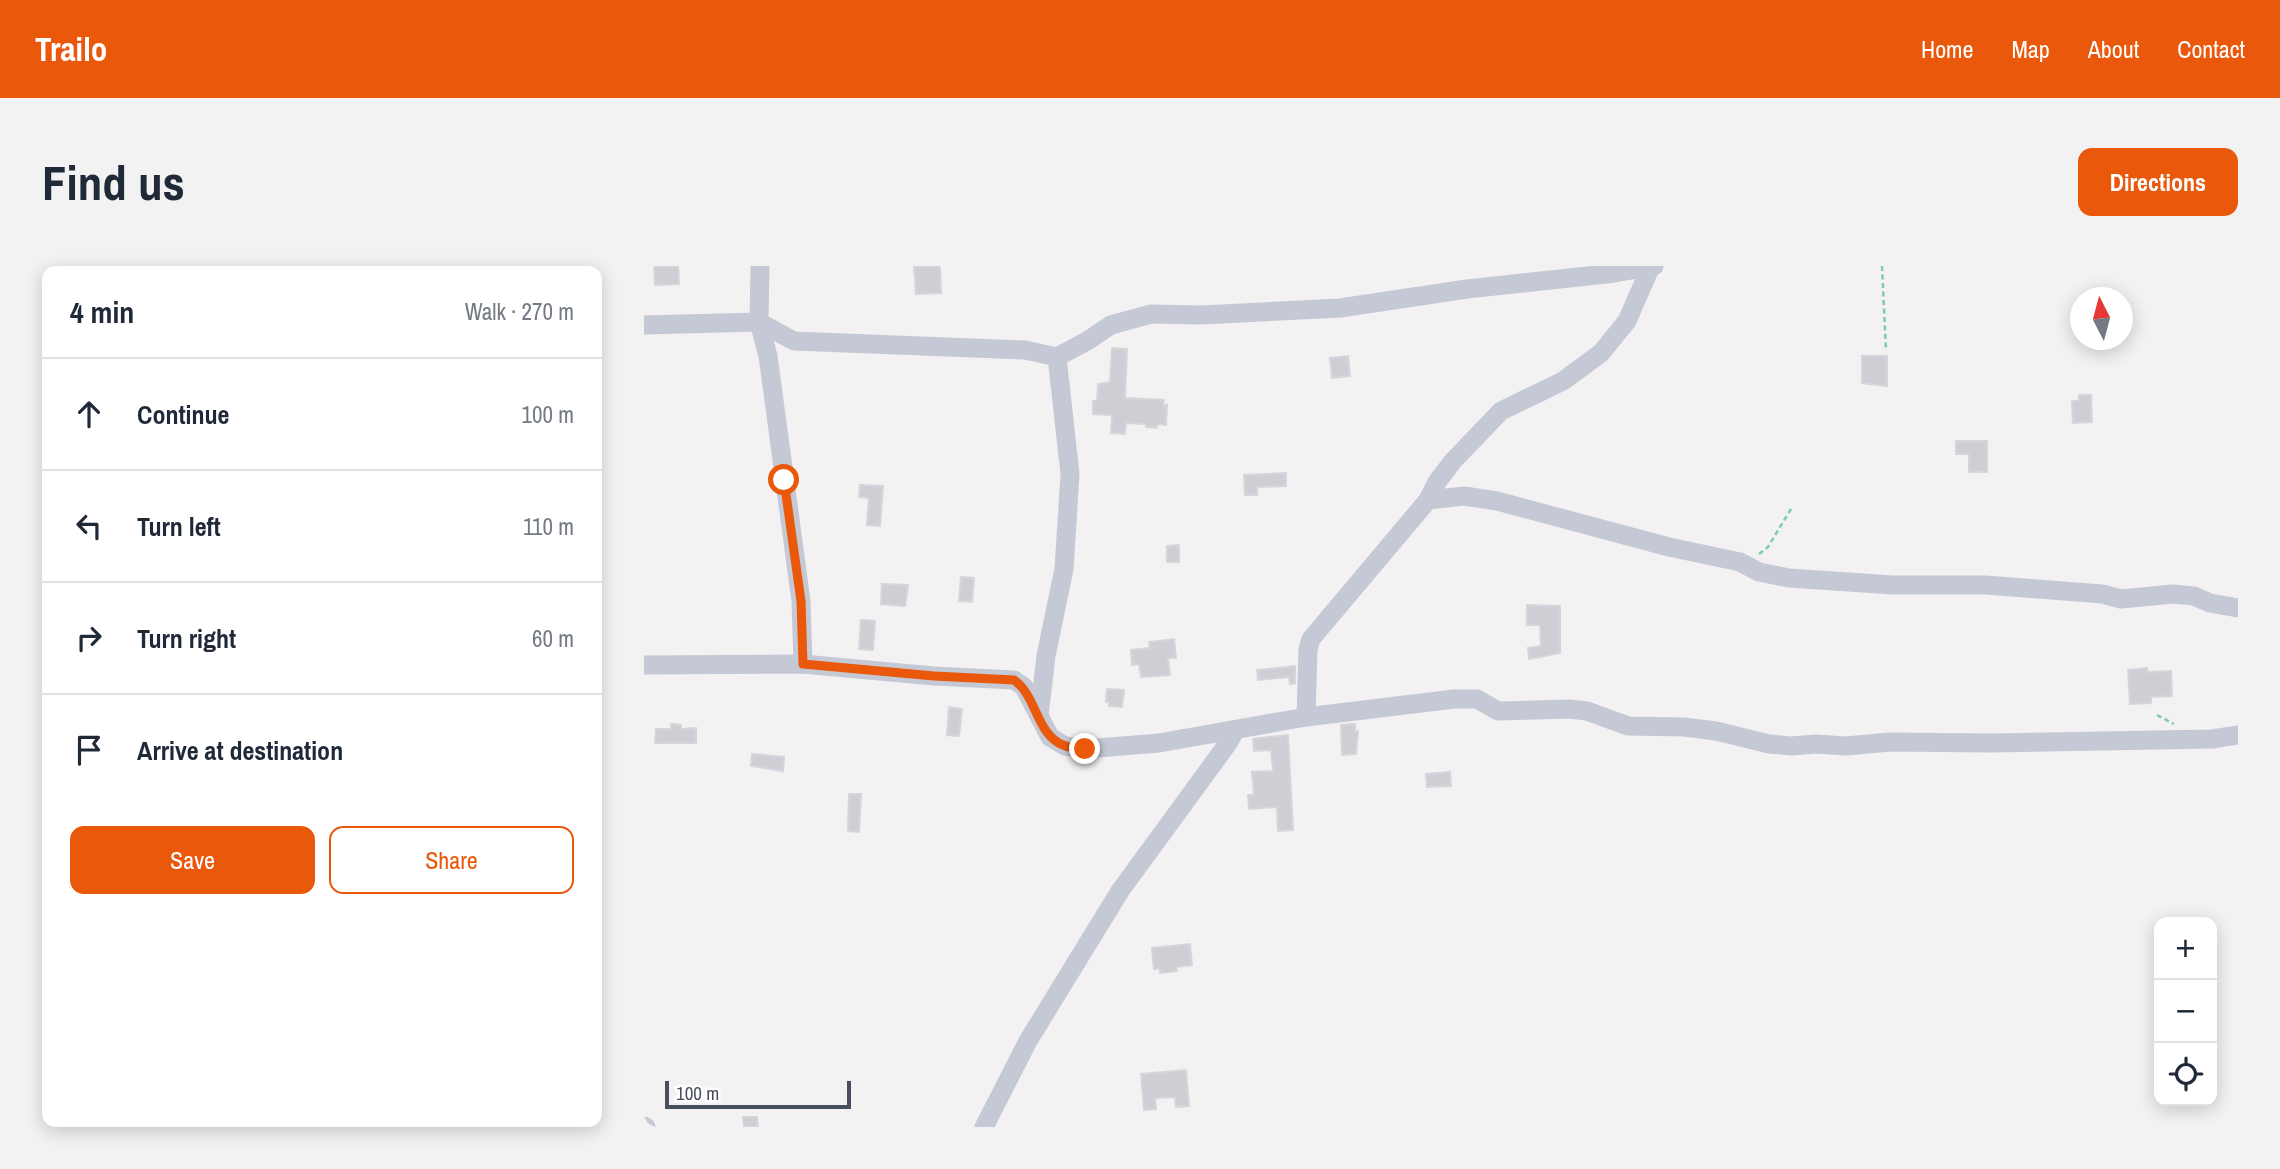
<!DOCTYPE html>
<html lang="en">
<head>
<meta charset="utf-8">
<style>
	body { margin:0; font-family:"Archivo Narrow",sans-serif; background:#f2f2f3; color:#1f2937 }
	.controls { position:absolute; right:21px; bottom:21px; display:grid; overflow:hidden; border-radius:14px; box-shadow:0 4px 18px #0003 }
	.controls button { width:63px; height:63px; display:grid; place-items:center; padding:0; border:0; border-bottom:2px solid #e0e1e3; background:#fff; color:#1f2937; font:35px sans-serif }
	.compass { position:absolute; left:1426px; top:21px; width:63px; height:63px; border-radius:50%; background:#fff; box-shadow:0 4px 18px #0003; rotate:354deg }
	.scale { position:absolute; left:21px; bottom:18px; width:186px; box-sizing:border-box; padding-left:7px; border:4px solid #494e5d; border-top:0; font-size:19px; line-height:24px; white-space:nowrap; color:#494e5d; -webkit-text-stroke:5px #fff; paint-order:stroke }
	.stop { position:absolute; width:21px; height:21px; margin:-16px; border:5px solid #ea580c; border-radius:50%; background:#fff }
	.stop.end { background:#ea580c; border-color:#fff; box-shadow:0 2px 7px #0008 }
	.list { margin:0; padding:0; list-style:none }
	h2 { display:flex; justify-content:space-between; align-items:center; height:91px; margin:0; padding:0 28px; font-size:30px }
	h2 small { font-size:23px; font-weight:400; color:#747a83 }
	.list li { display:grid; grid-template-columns:46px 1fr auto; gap:21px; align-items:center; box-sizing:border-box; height:112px; padding:0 28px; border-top:2px solid #e0e1e3 }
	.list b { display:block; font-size:26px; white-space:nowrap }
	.list em { font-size:23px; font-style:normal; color:#747a83 }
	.actions { display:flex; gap:14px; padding:21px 28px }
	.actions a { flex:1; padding:16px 0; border:2px solid #ea580c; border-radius:14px; text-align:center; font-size:24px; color:#ea580c }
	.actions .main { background:#ea580c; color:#fff }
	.icon { flex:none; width:38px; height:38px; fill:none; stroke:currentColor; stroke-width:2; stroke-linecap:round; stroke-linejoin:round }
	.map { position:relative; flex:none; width:1594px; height:861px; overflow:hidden; border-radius:14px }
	header { display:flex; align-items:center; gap:42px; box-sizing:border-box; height:98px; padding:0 35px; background:#ea580c; color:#fff }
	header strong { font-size:33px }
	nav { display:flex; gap:38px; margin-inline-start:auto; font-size:24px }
	.intro { display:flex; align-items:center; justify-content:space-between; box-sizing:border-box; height:168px; padding:0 42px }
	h1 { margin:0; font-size:49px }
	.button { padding:18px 32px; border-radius:14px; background:#ea580c; color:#fff; font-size:24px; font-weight:700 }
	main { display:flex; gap:42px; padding:0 42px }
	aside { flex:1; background:#fff; border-radius:14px; box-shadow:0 4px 18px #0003 }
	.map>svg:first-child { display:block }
	.building { fill:#cecfd5; stroke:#d5d5dc; stroke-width:2 }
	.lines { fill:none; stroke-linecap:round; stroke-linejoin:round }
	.path { stroke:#7bcbbb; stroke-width:2.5; stroke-dasharray:5 3.5; stroke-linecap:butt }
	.minor { stroke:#c5c9d5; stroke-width:19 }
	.route { stroke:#ea580c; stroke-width:9 }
</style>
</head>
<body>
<header>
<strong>Trailo</strong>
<nav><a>Home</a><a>Map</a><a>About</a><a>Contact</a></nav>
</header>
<div class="intro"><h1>Find us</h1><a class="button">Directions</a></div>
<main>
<aside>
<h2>4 min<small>Walk · 270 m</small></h2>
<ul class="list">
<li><svg class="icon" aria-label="ahead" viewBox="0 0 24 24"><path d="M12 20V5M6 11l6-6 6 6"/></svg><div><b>Continue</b></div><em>100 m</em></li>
<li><svg class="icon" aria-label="left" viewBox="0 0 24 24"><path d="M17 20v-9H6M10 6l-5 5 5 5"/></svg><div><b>Turn left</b></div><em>110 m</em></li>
<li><svg class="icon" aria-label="right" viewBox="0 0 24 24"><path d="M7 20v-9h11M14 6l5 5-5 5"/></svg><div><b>Turn right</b></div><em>60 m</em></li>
<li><svg class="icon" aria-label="arrive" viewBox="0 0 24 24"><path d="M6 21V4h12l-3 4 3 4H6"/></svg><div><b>Arrive at destination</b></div></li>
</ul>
<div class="actions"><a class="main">Save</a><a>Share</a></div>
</aside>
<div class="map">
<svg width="1594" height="861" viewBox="0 0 1594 861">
	<rect width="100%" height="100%" fill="#f3f1f1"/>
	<g class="building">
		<polygon points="10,0 34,0 35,18 11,19"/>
		<polygon points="270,0 296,0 297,27 272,28"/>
		<polygon points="468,82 483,83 481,132 520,134 519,140 523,139 522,159 513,158 513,162 502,161 502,158 482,157 481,168 467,167 468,149 449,148 449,135 453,135 454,118 466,116"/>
		<polygon points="704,90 706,110 688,112 686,92"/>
		<polygon points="1218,90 1243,90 1243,120 1218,117"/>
		<polygon points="1435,129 1447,129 1448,156 1429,157 1428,135 1435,135"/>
		<polygon points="1312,175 1343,175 1343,206 1325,206 1325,188 1312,188"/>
		<polygon points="642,207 642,220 613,221 613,229 601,229 600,209"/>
		<polygon points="216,219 239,220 236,260 223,259 225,232 215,231"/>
		<polygon points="535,279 535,296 523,296 523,280"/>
		<polygon points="317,311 330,312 328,336 315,335"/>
		<polygon points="238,318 264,319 261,340 237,338"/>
		<polygon points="883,339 916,340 916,387 885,393 884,382 897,380 896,359 883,359"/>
		<polygon points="217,354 231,355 229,384 215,383"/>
		<polygon points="530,373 532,392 524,392 526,409 497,411 495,398 488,399 487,384 506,382 505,376"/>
		<polygon points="651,400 651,417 646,418 645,411 614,414 613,404"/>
		<polygon points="1503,402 1503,406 1527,405 1528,430 1507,431 1507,437 1486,438 1484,404"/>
		<polygon points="463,423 480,424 478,441 465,440 465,436 462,436"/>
		<polygon points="305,441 318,443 315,470 303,469"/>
		<polygon points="27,458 37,459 37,463 52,462 52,477 11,477 12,463 27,463"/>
		<polygon points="711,458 711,465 714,465 712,488 698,489 697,459"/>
		<polygon points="644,469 649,564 634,565 633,541 605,543 604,529 610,529 608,506 629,505 627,484 610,485 609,473"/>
		<polygon points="108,488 140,491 139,505 107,500"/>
		<polygon points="806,506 807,520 783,521 782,508"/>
		<polygon points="205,528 217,528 215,566 204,565"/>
		<polygon points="546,678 548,699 532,701 533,705 516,707 516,702 510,703 508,682"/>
		<polygon points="542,804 545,840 532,841 531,831 511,832 512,843 500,844 497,808"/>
		<polygon points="99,851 113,851 114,861 100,861"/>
	</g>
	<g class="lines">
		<g class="path">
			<polyline points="1238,0 1242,85"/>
			<polyline points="1115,288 1124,281 1147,243"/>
			<polyline points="1513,449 1530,458"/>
		</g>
		<g class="minor">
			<polyline points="1007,0 983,55 957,87 919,115 857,145 809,195 793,216 784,234 820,230 853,235 1025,281 1096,296 1115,306 1145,312 1249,319 1342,319 1458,328 1477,333 1529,328 1550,330 1566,337 1594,342"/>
			<polyline points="115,56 150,75 381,84 413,91 443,75 467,59 507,48 557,49 696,42 823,23 971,7 1010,0"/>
			<polyline points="115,56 124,90 157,335 159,398"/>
			<polyline points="0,59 115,56 116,0"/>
			<polyline points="0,399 159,398 290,410 370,414 380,421 406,471 421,480 441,483 515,477 662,451 810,433 833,433 854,445 925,443 943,445 984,460 1040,461 1072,465 1125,478 1147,480 1172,478 1202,480 1246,476 1348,477 1568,473 1594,469"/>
			<polyline points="395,450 402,390 420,303 426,208 413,91"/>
			<polyline points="662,451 664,383 667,373 784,234"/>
			<polyline points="0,860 2,861"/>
			<polyline points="340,861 384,775 476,625 582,480 591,465"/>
		</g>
	</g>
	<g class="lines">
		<path class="route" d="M140,214L157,335L159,398L290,410L370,414C393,430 392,468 419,479C426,482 434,482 441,483"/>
	</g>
</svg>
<div class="controls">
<button>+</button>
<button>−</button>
<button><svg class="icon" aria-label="locate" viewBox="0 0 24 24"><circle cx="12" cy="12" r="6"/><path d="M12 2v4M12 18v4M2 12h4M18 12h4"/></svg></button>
</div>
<svg class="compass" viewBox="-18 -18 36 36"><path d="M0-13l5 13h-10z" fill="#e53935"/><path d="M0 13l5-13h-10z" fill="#747a83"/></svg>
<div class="scale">100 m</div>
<div class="stop" style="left:140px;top:214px"></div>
<div class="stop end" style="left:441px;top:483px"></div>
</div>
</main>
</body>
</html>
